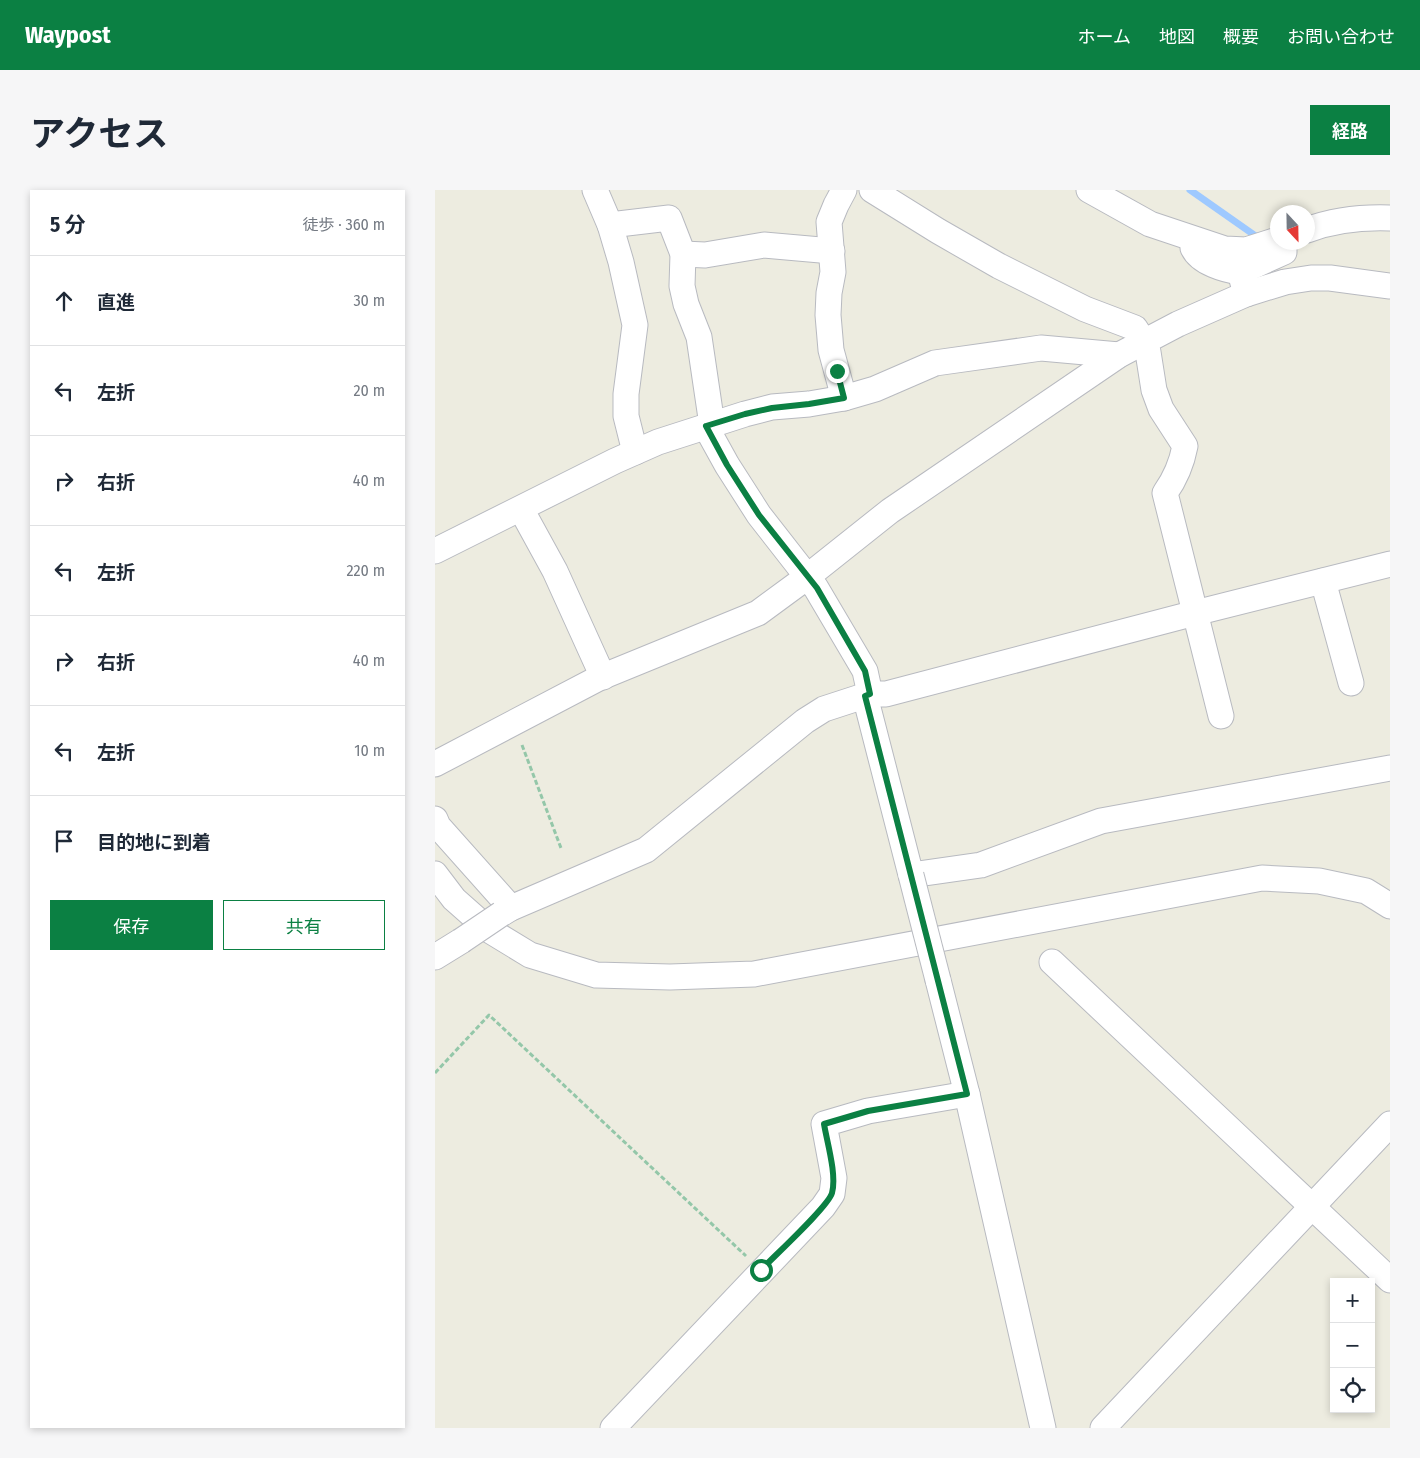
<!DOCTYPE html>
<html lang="ja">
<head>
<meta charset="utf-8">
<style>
	body { margin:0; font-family:"Fira Sans Condensed","Noto Sans JP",sans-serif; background:#f6f6f7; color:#1f2937 }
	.controls { position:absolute; right:15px; bottom:15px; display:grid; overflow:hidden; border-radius:0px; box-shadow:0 2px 8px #0003 }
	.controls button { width:45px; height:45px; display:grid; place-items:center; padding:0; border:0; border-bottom:1px solid #e0e1e3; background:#fff; color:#1f2937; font:25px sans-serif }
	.compass { position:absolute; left:835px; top:15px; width:45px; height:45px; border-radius:50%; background:#fff; box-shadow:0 2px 8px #0003; rotate:158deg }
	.stop { position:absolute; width:15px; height:15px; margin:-11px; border:4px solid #0b8043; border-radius:50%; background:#fff }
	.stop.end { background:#0b8043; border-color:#fff; box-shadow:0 1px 5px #0008 }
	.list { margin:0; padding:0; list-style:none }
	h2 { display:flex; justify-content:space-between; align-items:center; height:65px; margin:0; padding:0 20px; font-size:21px }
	h2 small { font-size:16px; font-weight:400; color:#747a83 }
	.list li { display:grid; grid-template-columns:32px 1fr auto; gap:15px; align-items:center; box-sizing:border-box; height:90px; padding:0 20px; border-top:1px solid #e0e1e3 }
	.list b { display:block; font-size:19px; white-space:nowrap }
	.list em { font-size:16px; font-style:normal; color:#747a83 }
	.actions { display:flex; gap:10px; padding:15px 20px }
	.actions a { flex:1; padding:11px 0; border:1px solid #0b8043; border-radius:0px; text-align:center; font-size:18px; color:#0b8043 }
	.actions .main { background:#0b8043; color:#fff }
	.icon { flex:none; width:28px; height:28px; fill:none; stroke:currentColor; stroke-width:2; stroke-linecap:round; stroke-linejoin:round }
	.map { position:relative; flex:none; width:955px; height:1238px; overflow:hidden; border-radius:0px }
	header { display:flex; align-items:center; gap:30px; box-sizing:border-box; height:70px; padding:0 25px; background:#0b8043; color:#fff }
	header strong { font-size:24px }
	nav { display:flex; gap:28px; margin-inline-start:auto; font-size:18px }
	.intro { display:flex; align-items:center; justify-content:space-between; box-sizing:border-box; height:120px; padding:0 30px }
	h1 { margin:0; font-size:35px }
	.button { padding:12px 22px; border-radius:0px; background:#0b8043; color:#fff; font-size:18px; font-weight:700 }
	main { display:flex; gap:30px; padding:0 30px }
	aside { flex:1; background:#fff; border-radius:0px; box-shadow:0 2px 8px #0003 }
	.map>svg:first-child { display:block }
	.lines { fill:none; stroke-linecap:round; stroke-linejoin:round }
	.stream { stroke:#9ec9ff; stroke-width:7 }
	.minor-casing { stroke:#b8bac0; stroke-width:27 }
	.path { stroke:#94c7a9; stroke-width:3; stroke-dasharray:5 2.5; stroke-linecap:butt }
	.minor { stroke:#fff; stroke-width:25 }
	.minor-bridge-casing { stroke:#b8bac0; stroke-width:27; stroke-linecap:butt }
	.minor-bridge { stroke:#fff; stroke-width:25 }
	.route { stroke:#0b8043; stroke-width:6 }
</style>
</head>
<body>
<header>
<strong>Waypost</strong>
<nav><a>ホーム</a><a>地図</a><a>概要</a><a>お問い合わせ</a></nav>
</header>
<div class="intro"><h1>アクセス</h1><a class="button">経路</a></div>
<main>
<aside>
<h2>5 分<small>徒歩 · 360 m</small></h2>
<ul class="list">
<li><svg class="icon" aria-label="ahead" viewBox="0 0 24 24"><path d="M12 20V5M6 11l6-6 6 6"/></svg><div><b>直進</b></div><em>30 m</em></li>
<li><svg class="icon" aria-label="left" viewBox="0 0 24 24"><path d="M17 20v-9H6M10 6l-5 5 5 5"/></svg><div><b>左折</b></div><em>20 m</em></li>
<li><svg class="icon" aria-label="right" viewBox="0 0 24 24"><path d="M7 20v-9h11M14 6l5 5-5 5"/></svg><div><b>右折</b></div><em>40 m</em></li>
<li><svg class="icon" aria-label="left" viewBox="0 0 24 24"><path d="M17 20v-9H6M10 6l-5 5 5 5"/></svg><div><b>左折</b></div><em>220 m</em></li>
<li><svg class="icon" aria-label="right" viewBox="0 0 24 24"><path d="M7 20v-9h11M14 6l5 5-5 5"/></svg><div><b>右折</b></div><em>40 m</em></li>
<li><svg class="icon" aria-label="left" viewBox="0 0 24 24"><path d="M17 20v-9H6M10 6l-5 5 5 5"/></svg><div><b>左折</b></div><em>10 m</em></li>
<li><svg class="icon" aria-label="arrive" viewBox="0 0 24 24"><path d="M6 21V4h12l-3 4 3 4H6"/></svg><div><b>目的地に到着</b></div></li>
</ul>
<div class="actions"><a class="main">保存</a><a>共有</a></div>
</aside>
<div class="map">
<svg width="955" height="1238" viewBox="0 0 955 1238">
	<rect width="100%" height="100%" fill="#edece0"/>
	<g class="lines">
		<polyline class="stream" points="755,0 825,49"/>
		<defs>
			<g id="minor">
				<polyline points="160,0 175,35 186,72 200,135 191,204 191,226 200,262"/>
				<path d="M437,0L503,41L564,76L650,119L700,138L709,152L713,162L719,200L726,219L750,256C747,272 740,289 730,303L786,526"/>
				<polyline points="654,0 715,34 790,59 811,60 842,50"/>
				<polyline points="175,35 234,28 248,64 247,96 251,114 264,147 277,235"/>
				<path d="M872,40C899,30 927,27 955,28"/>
				<path d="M759,54L758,58C765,73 790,80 805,82"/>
				<polyline points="248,64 270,65 329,55 397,61"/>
				<polyline points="811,104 805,82 849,62 849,60"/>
				<polyline points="409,208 396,160 393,125 394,103 398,82 394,32 401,15 409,0"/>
				<polyline points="271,237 292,275 324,325 381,398 430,481 435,504"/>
				<polyline points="86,319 120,381 168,487"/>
				<polyline points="0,361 180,271 223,252 310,224 337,217 374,214 409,208 440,199 500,173 606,158 684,165"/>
				<polyline points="888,391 916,493"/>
				<polyline points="430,506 476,685 546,675 666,631 955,578"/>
				<polyline points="0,574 164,488 323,423 372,387 455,321 684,165 743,134 811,104 850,92 876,88 895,88 955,96"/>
				<polyline points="0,629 3,636 76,718"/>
				<polyline points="0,684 19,709 54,740 95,765 161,785 235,787 319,784 827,688 884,691 931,701 955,716"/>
				<polyline points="66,724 76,718 211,660 370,531 389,519 435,504 451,504 760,423 955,374"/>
				<polyline points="0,767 26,751"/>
				<polyline points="617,772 955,1090"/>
				<polyline points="503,790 532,904 608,1238"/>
				<polyline points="178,1238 388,1017 397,1004 399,988 389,934 433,921 532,904"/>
				<polyline points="668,1238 955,934"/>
			</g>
		</defs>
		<use href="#minor" class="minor-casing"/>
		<g class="path">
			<polyline points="87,555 126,658"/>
			<polyline points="0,883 54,825 311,1066"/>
		</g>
		<use href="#minor" class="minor"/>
		<defs>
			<g id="minor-bridge">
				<polyline points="476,685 503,790"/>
				<polyline points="26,751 66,724"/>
			</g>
		</defs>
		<use href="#minor-bridge" class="minor-bridge-casing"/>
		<use href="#minor-bridge" class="minor-bridge"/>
	</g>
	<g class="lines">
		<path class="route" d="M326,1080C339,1066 393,1017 397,1003C402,985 392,952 389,934L433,921L532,904L430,506L435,504L430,481L382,398L324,325L292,275L271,236L310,224L337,218L374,214L409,208L402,181"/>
	</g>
</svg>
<div class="controls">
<button>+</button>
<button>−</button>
<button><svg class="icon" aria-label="locate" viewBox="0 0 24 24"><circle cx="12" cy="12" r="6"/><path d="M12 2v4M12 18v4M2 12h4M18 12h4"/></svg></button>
</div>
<svg class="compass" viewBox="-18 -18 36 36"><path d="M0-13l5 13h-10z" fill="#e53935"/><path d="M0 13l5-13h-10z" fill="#747a83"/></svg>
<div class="stop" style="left:326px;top:1080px"></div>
<div class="stop end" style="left:402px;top:181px"></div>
</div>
</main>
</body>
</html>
